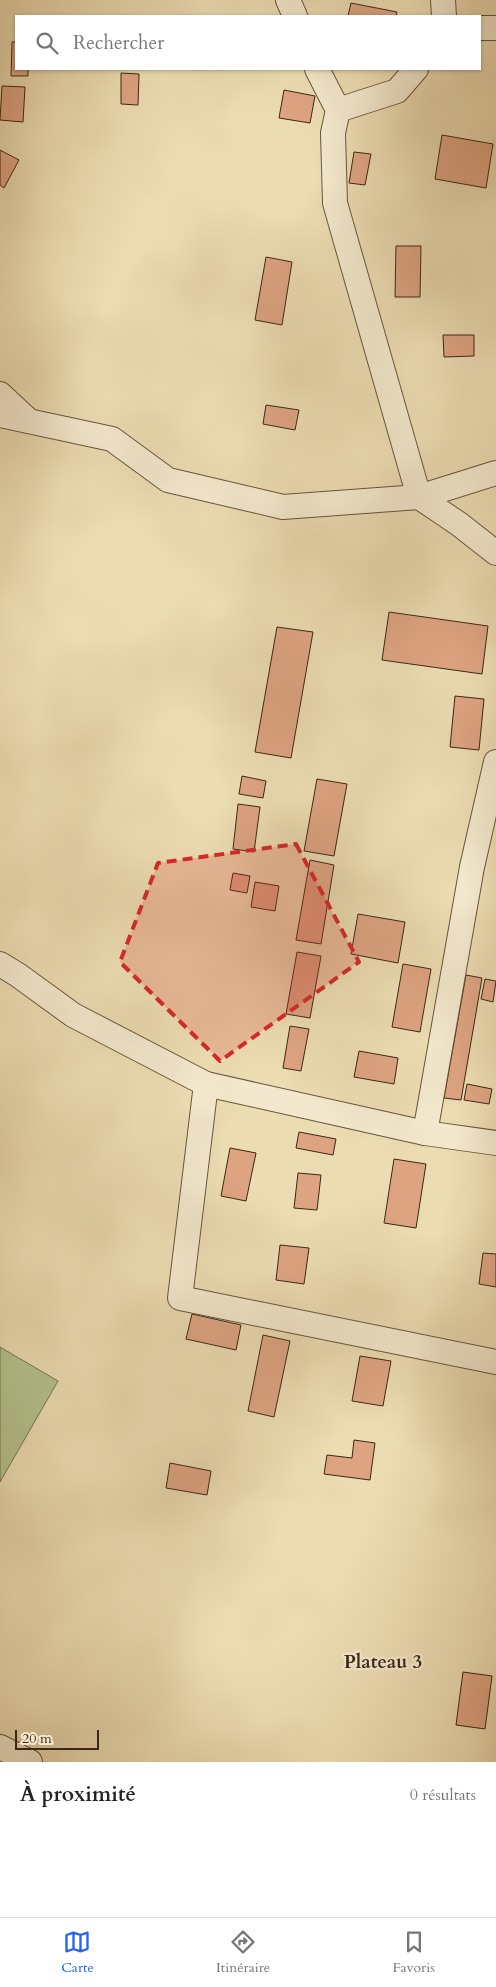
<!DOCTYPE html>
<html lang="fr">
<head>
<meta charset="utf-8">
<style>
	body { margin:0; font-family:Cardo,serif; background:#f2f2f2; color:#222 }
	.scale { position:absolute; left:15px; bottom:12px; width:84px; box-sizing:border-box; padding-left:5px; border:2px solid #3b2717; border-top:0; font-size:14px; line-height:18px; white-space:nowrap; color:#3b2717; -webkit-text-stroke:4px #f3e8cd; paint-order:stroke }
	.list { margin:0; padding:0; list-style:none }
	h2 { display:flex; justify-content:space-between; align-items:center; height:65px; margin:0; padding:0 20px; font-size:21px }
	h2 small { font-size:16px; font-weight:400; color:#767676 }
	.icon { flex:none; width:28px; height:28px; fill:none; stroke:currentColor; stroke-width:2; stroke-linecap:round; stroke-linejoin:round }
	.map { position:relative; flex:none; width:496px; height:1762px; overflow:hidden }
	.search { position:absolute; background:#fff; box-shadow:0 1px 4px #0004; left:15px; right:15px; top:15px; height:55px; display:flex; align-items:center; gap:12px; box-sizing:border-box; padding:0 18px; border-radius:0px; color:#767676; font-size:19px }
	.sheet { height:155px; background:#fff }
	nav { display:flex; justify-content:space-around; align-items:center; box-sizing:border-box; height:70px; border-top:1px solid #e0e0e0; background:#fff; font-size:14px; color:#767676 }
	nav a { display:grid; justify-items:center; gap:2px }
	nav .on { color:#2563eb }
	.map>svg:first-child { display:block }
	.green { fill:#b3c28f; stroke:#777453 }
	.building { fill:#dea482; stroke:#3b2717 }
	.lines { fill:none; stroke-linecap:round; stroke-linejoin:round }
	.street-casing { stroke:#67543e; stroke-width:26 }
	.street { stroke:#f3e8cd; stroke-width:24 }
	.marked { fill:#d62828; fill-opacity:0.2; stroke:#d62828; stroke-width:4; stroke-dasharray:10 6; stroke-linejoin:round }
	.labels { text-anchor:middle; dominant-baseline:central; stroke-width:4.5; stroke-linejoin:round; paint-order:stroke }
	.quarter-label { font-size:19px; font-weight:bold; fill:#3b2717; stroke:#f3e8cd }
</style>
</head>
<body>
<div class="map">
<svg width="496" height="1762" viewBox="0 0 496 1762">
	<rect width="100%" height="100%" fill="#ecdcb2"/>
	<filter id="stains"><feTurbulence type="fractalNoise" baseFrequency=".004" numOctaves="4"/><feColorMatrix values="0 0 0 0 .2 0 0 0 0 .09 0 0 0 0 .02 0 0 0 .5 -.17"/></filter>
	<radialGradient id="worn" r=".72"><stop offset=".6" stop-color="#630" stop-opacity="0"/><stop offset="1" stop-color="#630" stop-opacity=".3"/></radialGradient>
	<polygon class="green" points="0,1347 58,1381 0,1482"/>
	<g class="building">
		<polygon points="351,3 397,12 396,16 348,16"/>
		<polygon points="12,42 16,42 16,69 28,69 28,76 11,76"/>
		<polygon points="121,73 139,74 138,105 121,104"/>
		<polygon points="2,86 25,87 23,122 0,120"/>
		<polygon points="284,90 315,96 310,123 279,118"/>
		<polygon points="442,135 493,144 486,188 435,179"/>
		<polygon points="0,150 19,160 4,188 0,185"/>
		<polygon points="354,152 371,154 365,185 349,183"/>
		<polygon points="396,246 421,246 420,297 395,297"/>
		<polygon points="266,257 292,262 282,325 255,320"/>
		<polygon points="443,335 474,335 474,356 444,357"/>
		<polygon points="266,405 299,410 295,430 263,424"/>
		<polygon points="389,612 488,626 482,674 382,660"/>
		<polygon points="277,627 313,632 291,758 255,752"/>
		<polygon points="455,696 484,699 479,750 450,747"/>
		<polygon points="242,776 266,781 263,798 239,794"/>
		<polygon points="317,779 347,784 334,856 304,851"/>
		<polygon points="238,804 260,807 254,852 233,849"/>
		<polygon points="310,860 334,865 321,944 296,940"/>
		<polygon points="233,873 250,876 247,893 230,890"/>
		<polygon points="255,882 279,886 275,911 251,907"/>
		<polygon points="358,914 405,922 398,963 351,954"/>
		<polygon points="297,952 321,956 310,1018 286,1014"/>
		<polygon points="403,964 431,969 420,1032 392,1027"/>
		<polygon points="466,975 482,978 461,1100 444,1098"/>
		<polygon points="485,979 496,981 493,1002 481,999"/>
		<polygon points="290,1026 309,1029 301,1071 283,1068"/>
		<polygon points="359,1051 398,1058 394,1084 354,1077"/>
		<polygon points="467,1084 492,1089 489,1104 464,1100"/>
		<polygon points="299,1132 336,1139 333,1155 296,1148"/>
		<polygon points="230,1148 256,1153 246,1201 221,1196"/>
		<polygon points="394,1159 426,1164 416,1228 384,1223"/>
		<polygon points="298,1173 321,1175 317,1210 294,1208"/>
		<polygon points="280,1245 309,1248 304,1284 276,1280"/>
		<polygon points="483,1253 496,1254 496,1287 479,1284"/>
		<polygon points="192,1314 241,1325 236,1350 186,1339"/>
		<polygon points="263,1335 290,1341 274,1417 248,1411"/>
		<polygon points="360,1356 391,1361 383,1406 352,1401"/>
		<polygon points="354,1440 375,1443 370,1480 324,1474 327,1455 352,1458"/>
		<polygon points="170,1463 211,1471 207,1495 166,1488"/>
		<polygon points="463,1672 492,1676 485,1729 456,1725"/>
	</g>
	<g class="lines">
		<defs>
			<g id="street">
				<polyline points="288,0 295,16"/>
				<polyline points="443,0 444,16"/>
				<polyline points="480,28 496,28"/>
				<polyline points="317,69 338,110 333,133 335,203 419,497 459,524 496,553"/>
				<polyline points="338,110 397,91 416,69"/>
				<polyline points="0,394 29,421"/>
				<polyline points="0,415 112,439 168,480 283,507 419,497 496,473"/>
				<polyline points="0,964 18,975 73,1015 206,1084 425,1133 496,1143"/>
				<polyline points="206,1084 180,1298 496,1362"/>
				<polyline points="425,1133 472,867 496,762"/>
				<polyline points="0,1747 30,1762"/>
			</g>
		</defs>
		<use href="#street" class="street-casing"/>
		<use href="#street" class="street"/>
	</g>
	<path class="marked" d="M296,844L359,962L220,1061L120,962L158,863Z"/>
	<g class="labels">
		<g class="quarter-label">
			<text x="383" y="1662">Plateau 3</text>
		</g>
	</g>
	<rect width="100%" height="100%" filter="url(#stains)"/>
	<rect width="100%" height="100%" fill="url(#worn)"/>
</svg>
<div class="scale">20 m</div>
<div class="search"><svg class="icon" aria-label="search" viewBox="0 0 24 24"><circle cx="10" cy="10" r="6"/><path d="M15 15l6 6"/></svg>Rechercher</div>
</div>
<section class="sheet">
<h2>À proximité<small>0 résultats</small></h2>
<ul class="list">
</ul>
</section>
<nav>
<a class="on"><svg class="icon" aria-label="map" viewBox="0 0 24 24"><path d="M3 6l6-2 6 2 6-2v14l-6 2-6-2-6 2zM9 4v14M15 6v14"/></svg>Carte</a>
<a><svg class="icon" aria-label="directions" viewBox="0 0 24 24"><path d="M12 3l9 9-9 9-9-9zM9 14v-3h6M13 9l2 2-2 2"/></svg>Itinéraire</a>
<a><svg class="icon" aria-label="saved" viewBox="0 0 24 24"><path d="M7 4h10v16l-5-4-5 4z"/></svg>Favoris</a>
</nav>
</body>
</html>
